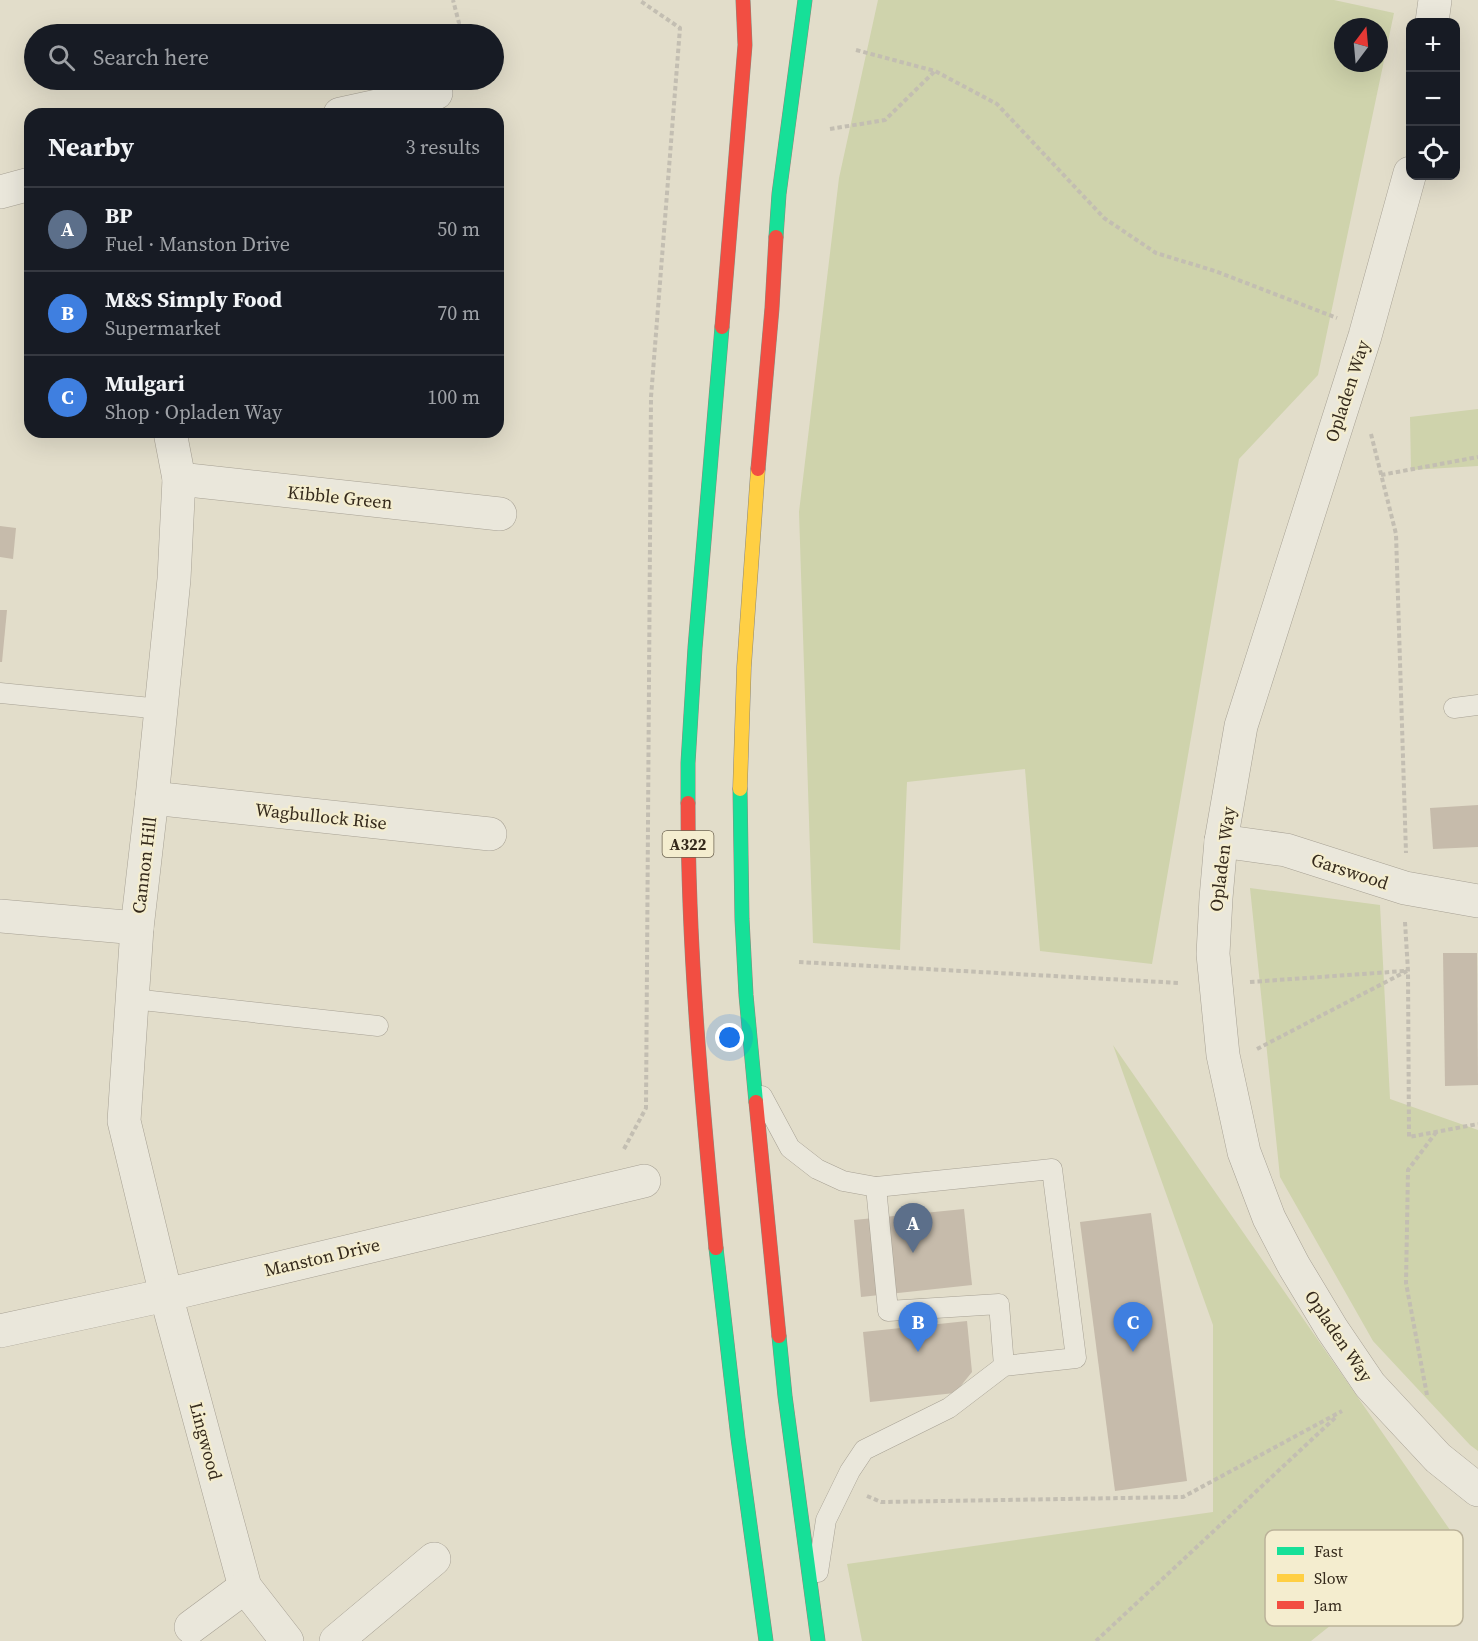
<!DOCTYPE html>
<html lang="en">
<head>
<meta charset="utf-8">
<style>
	body { margin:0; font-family:"Source Serif 4",serif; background:#20242c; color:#f1f3f6 }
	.controls { position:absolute; right:18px; top:18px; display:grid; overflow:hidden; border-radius:12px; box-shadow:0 6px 24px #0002 }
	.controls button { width:54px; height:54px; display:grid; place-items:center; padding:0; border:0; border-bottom:2px solid #363941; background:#171b24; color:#f1f3f6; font:30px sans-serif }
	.compass { position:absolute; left:1334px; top:18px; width:54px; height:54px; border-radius:50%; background:#171b24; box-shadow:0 6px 24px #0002; rotate:16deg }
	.you { position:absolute; left:730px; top:1038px; width:21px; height:21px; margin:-15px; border:4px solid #fff; border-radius:50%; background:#1a73e8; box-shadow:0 0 0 9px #1a73e833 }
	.badge { display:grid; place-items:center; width:39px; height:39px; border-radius:50%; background:#726959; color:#fff; font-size:20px; font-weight:700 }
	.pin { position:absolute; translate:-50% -50px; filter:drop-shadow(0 2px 3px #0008) }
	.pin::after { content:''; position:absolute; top:32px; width:21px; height:18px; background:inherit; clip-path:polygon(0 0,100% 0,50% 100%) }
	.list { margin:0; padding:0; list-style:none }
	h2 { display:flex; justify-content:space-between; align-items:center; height:78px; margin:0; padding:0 24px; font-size:26px }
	h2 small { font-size:20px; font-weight:400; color:#9ea1a6 }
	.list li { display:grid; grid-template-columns:39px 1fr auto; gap:18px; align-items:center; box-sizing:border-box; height:84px; padding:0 24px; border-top:2px solid #363941 }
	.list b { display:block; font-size:22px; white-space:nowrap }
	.list p { margin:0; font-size:20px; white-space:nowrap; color:#9ea1a6 }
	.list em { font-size:20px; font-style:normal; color:#9ea1a6 }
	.icon { flex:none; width:33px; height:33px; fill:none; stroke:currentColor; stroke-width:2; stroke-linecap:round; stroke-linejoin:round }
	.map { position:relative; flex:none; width:1478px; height:1641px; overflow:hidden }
	.search { position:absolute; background:#171b24; box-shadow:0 6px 24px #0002; left:24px; top:24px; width:480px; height:66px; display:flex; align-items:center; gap:15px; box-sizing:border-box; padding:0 21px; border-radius:33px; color:#9ea1a6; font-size:22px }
	.panel { position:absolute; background:#171b24; box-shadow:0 6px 24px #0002; left:24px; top:108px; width:480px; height:330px; border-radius:18px }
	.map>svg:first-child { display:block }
	.green { fill:#cfd3ac; fill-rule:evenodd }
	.building { fill:#c6bbab }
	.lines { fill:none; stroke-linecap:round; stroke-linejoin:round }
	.lane-casing { stroke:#a7a194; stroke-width:21 }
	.street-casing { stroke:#a7a194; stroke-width:34 }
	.fast-casing { stroke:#8c877a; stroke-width:15 }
	.slow-casing { stroke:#8c877a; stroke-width:15 }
	.jam-casing { stroke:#8c877a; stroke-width:15 }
	.path { stroke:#c3beb2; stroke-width:4; stroke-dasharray:4.5 3; stroke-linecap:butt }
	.lane { stroke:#eae7db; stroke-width:20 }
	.street { stroke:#eae7db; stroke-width:33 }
	.fast { stroke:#16e098; stroke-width:14 }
	.slow { stroke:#ffcf43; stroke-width:14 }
	.jam { stroke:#f24e42; stroke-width:14 }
	.labels { text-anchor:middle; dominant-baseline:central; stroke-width:4.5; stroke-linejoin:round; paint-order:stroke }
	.shield { fill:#f4edcf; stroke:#6e6452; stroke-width:1.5 }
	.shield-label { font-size:16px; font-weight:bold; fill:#352a1c }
	.street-label { font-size:18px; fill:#352a1c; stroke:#f4edcf }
	.key { fill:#f4edcf; stroke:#bbb299; stroke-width:1.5 }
	.key-label { font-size:16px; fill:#352a1c }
</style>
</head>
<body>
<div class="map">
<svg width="1478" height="1641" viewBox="0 0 1478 1641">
	<rect width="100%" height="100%" fill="#e2ddca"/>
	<g class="green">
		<path d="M878,0H1334L1394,13L1318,375L1239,459L1152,964L1040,951L1025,769L907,782L900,950L813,943L799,512L839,178ZM1343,27H1379V63H1343Z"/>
		<polygon points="1478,409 1478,466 1411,470 1410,417"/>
		<polygon points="1250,888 1380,905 1390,1099 1478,1130 1478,1451 1470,1445 1373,1341 1280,1177"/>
		<polygon points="1113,1045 1450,1530 1311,1641 862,1641 847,1564 1213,1512 1213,1325"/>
	</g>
	<g class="building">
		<polygon points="0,526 16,528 13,559 0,557"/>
		<polygon points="0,610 7,610 2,662 0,662"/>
		<polygon points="1478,805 1478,847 1433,849 1430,808"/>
		<polygon points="1443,953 1477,953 1478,1085 1445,1086"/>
		<polygon points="964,1209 972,1285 861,1297 854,1220"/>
		<polygon points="1151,1213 1187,1481 1115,1491 1080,1222"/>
		<polygon points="967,1321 972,1372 955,1393 870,1402 863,1332"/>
	</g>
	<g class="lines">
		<defs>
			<g id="lane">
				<polyline points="0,693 161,709"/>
				<polyline points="1454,708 1478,705"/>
				<polyline points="133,999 378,1026"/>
				<polyline points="762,1096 790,1148 817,1169 843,1181 876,1187 1052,1169 1076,1358 1004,1366 949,1408 864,1450 850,1471 826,1520 818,1572"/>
				<polyline points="876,1187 888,1311 999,1304 1004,1366"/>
			</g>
			<g id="street">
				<polyline points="1432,22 1435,0"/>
				<polyline points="340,114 436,93"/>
				<polyline points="1410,173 1365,336 1241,726 1221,841 1216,898 1213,954 1223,1055 1244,1152 1269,1218 1294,1266 1332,1329 1370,1385 1438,1458 1478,1490"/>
				<polyline points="0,192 30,184"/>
				<polyline points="170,432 179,479 174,579 152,798 137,928 124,1121 166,1295 245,1587 287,1641"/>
				<polyline points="179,479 500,514"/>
				<polyline points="152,798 490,834"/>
				<polyline points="1221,841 1286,850 1405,888 1478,901"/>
				<polyline points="0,916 137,928"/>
				<polyline points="0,1331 166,1295 644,1181"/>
				<polyline points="191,1627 245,1587"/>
				<polyline points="336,1641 434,1559"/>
			</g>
			<g id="fast">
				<polyline points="776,237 779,194 805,0"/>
				<polyline points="740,789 742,919 746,995 756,1102"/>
				<polyline points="688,803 688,763 695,648 722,327"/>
				<polyline points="716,1248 738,1438 766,1641"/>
				<polyline points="779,1336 785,1396 818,1641"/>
			</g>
			<polyline id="slow" points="740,789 744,667 758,469"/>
			<g id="jam">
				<polyline points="722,327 745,45 743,0"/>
				<polyline points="758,469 772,308 776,237"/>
				<path d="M688,803C688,952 702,1100 716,1248"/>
				<polyline points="756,1102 779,1336"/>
			</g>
		</defs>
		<use href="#lane" class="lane-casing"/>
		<use href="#street" class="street-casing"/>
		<use href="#fast" class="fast-casing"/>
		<use href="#slow" class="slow-casing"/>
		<use href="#jam" class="jam-casing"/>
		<g class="path">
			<polyline points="447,34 459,23 453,0"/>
			<polyline points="856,50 935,71 997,104 1104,218 1156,253 1215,271 1337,318"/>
			<polyline points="830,129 885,120 935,71"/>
			<polyline points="1371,434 1396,534 1406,853"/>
			<polyline points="1381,475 1478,457"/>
			<polyline points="1405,922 1408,971 1409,1137 1478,1124"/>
			<polyline points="799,962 1180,983"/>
			<polyline points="1250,982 1404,971"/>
			<polyline points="1257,1049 1407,971"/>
			<polyline points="624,1149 646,1108 651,397 680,28 639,0"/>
			<polyline points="1427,1395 1406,1283 1408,1170 1437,1131"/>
			<polyline points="867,1496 881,1502 1183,1497 1342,1411"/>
			<polyline points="1096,1641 1337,1416"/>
		</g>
		<use href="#lane" class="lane"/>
		<use href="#street" class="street"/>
		<use href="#fast" class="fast"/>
		<use href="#slow" class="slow"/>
		<use href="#jam" class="jam"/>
	</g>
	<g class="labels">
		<rect class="shield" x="662.5" y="831" width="51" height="26" rx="4.5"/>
		<g class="shield-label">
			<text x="688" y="844">A322</text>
		</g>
		<g class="street-label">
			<text transform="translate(1347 391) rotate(-72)">Opladen Way</text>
			<text transform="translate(340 497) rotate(6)">Kibble Green</text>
			<text transform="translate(321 816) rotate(6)">Wagbullock Rise</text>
			<text transform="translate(1222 859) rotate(-83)">Opladen Way</text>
			<text transform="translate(144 865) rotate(-83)">Cannon Hill</text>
			<text transform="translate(1350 871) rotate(18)">Garswood</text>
			<text transform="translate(322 1257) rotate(-13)">Manston Drive</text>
			<text transform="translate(1339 1336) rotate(56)">Opladen Way</text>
			<text transform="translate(206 1441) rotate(75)">Lingwood</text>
		</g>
	</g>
	<rect x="1265" y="1530" width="198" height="96" rx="9" class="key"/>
	<rect x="1277" y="1547" width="27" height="8" fill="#16e098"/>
	<rect x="1277" y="1574" width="27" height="8" fill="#ffcf43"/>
	<rect x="1277" y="1601" width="27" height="8" fill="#f24e42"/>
	<g class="key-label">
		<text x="1314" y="1557">Fast</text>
		<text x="1314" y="1584">Slow</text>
		<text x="1314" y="1611">Jam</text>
	</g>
</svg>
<div class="controls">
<button>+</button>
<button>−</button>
<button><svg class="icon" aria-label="locate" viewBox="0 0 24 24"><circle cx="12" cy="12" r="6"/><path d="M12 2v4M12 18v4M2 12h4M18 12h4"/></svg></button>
</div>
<svg class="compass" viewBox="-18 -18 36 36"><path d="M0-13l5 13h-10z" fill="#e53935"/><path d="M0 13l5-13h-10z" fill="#9ea1a6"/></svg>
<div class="you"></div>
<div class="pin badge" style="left:913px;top:1253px;background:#5c6f8a">A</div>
<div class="pin badge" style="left:918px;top:1352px;background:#3f7fe0">B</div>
<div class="pin badge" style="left:1133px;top:1352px;background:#3f7fe0">C</div>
<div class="search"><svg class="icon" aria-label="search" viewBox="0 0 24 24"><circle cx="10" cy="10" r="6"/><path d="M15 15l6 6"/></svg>Search here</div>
<section class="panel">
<h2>Nearby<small>3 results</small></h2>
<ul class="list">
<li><span class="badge" style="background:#5c6f8a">A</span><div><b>BP</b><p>Fuel · Manston Drive</p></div><em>50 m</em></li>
<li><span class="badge" style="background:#3f7fe0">B</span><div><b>M&amp;S Simply Food</b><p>Supermarket</p></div><em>70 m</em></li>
<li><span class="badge" style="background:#3f7fe0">C</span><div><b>Mulgari</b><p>Shop · Opladen Way</p></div><em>100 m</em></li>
</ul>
</section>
</div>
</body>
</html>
